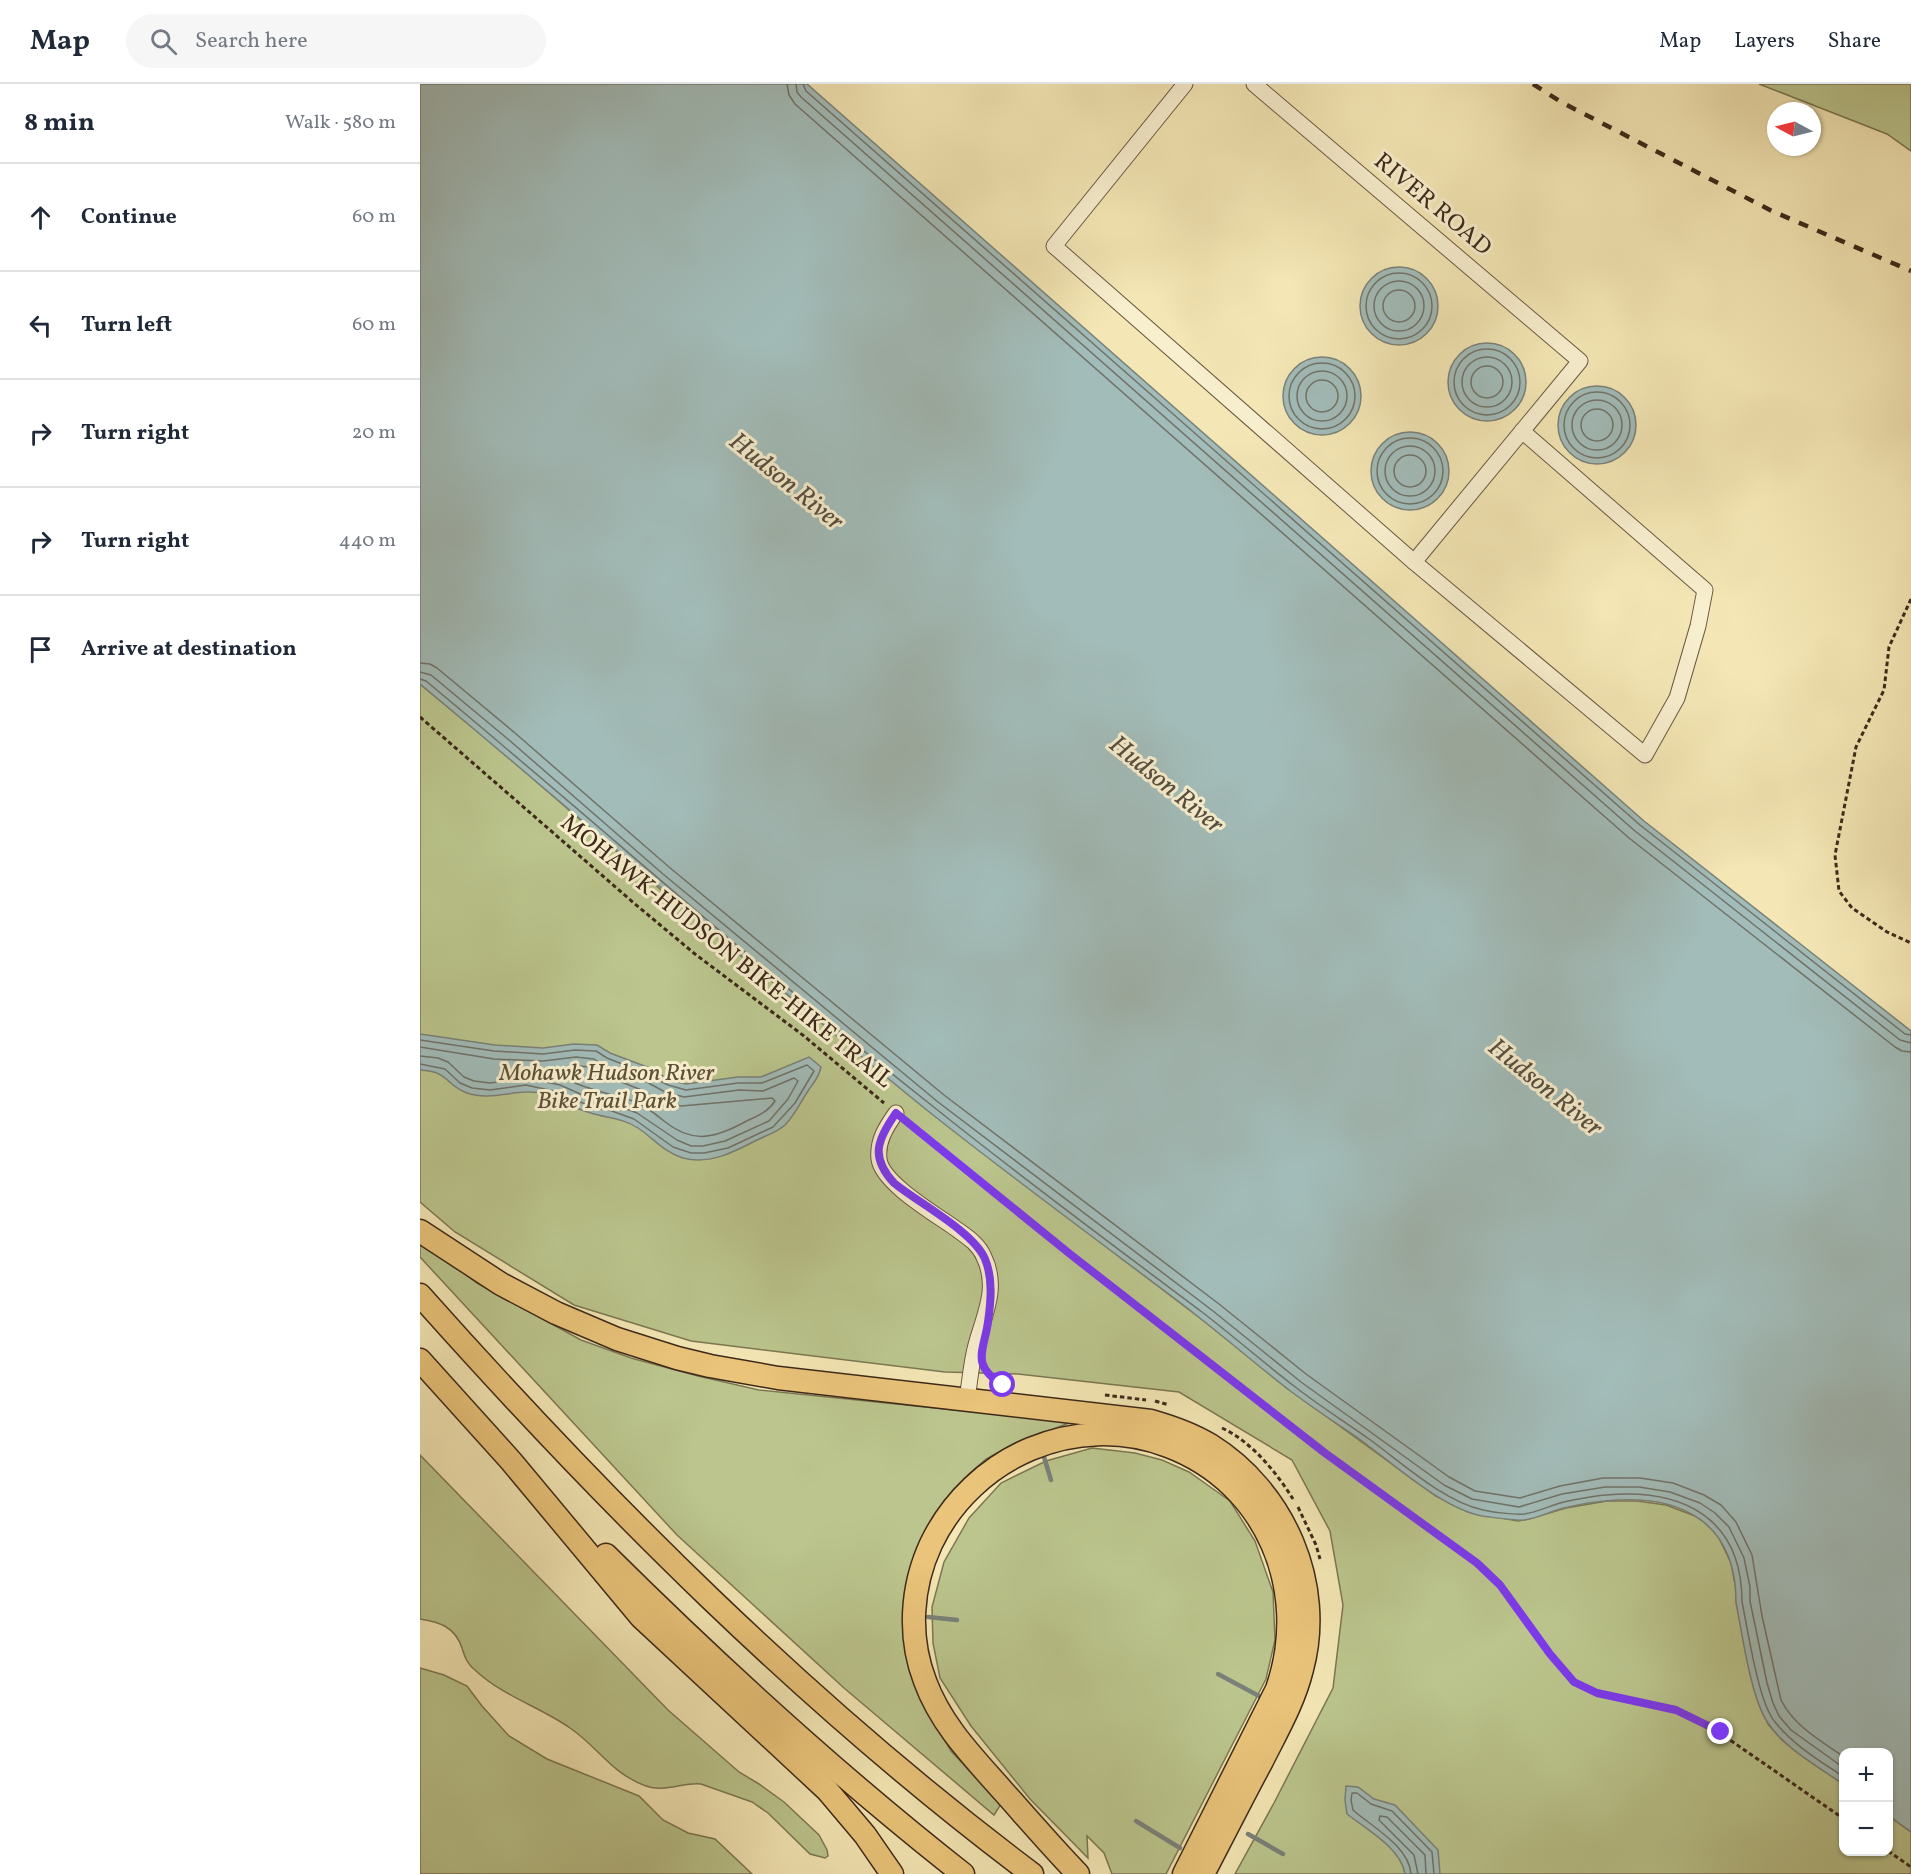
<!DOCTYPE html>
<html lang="en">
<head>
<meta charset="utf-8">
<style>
	body { margin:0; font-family:Vollkorn,serif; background:#f6f6f7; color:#1f2937 }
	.controls { position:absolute; right:18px; bottom:18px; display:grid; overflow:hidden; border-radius:12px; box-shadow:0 2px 4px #0004 }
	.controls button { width:54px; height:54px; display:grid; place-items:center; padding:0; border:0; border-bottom:2px solid #e0e1e3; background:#fff; color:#1f2937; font:30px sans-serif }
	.compass { position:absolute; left:1347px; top:18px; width:54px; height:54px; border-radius:50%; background:#fff; box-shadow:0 2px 4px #0004; rotate:277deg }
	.stop { position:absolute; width:18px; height:18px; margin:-14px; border:4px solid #7c3aed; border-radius:50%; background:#fff }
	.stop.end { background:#7c3aed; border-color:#fff; box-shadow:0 2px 6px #0008 }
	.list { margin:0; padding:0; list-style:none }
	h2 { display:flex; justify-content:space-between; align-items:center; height:78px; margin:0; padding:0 24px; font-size:26px }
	h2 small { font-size:20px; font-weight:400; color:#747a83 }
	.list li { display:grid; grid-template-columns:39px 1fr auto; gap:18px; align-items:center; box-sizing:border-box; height:108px; padding:0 24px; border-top:2px solid #e0e1e3 }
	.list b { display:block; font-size:22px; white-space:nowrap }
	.list em { font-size:20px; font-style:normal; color:#747a83 }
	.icon { flex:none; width:33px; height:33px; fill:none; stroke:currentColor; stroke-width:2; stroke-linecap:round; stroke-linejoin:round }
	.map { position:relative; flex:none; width:1491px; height:1790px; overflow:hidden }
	header { display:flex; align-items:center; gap:36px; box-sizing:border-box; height:84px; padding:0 30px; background:#fff; border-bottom:2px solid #e0e1e3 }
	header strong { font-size:28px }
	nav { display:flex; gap:33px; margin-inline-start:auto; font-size:21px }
	.search { width:420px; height:54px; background:#f6f6f7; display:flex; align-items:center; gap:15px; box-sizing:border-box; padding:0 21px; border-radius:33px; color:#747a83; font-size:22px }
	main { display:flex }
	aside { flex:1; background:#fff }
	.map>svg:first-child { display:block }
	.green { fill:#bbc58d; stroke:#7c7753; stroke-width:1.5 }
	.water { fill:#a2bcb9; stroke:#7a8179; stroke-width:1.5 }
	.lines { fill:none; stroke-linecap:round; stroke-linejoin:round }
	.shore { stroke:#707269; stroke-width:1.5 }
	.stream { stroke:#7a8179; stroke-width:4.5 }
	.minor-casing { stroke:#6b5840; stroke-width:17 }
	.highway-casing { stroke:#3d2919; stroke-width:25 }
	.path { stroke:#3d2919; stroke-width:3; stroke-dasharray:4.5 3; stroke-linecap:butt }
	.minor { stroke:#f8efcf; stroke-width:15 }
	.highway { stroke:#eac47a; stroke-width:22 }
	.rail { stroke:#3d2919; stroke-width:4.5; stroke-dasharray:10 10; stroke-linecap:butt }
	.route { stroke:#7c3aed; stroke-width:8 }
	.labels { text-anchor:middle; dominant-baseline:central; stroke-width:6; stroke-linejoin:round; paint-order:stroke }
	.street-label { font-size:24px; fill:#3d2919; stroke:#f8efcf }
	.park-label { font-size:24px; font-style:italic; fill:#5c5036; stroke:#f8efcf }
	.water-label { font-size:26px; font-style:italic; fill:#564e41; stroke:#f8efcf }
</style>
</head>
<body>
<header>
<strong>Map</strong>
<div class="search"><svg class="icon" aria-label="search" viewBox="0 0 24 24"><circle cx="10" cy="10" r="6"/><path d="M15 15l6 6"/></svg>Search here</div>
<nav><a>Map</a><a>Layers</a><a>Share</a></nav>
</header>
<main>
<aside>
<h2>8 min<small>Walk · 580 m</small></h2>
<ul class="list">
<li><svg class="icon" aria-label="ahead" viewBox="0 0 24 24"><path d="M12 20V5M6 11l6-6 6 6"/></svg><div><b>Continue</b></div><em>60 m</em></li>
<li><svg class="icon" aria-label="left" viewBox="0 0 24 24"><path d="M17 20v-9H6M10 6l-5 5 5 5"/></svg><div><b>Turn left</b></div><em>60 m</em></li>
<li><svg class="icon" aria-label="right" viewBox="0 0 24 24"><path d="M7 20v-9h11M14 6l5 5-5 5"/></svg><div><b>Turn right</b></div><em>20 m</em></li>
<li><svg class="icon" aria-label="right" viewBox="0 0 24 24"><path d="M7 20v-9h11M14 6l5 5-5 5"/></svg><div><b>Turn right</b></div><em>440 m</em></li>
<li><svg class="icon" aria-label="arrive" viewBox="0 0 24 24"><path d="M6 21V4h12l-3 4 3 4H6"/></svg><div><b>Arrive at destination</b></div></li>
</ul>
</aside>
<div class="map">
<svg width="1491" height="1790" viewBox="0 0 1491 1790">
	<rect width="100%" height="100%" fill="#f4e7b5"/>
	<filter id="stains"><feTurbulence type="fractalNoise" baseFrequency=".00333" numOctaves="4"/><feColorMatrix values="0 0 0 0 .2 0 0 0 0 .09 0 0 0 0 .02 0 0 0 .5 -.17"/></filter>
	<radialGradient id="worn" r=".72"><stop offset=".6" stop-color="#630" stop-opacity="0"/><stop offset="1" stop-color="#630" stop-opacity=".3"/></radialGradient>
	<g class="green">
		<polygon points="1339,0 1491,0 1491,67 1467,50"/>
		<polygon points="0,600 80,666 234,800 510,1028 785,1238 873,1308 1016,1412 1048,1428 1098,1437 1109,1435 1146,1424 1187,1417 1217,1417 1246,1421 1275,1432 1287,1440 1297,1450 1311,1479 1316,1505 1316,1518 1334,1602 1348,1640 1362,1656 1423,1700 1424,1768 1468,1768 1469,1732 1491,1748 1491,1790 815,1790 854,1719 913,1604 923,1521 910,1447 872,1376 759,1308 598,1290 525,1288 271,1257 154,1221 35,1148 0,1118"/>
		<polygon points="0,1155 57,1199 161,1256 211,1274 278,1292 339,1306 652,1338 595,1359 566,1375 549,1390 512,1436 488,1491 483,1545 497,1608 531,1667 581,1720 574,1731 424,1604 257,1451 0,1173"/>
		<polygon points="672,1364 715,1369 742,1376 769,1388 810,1417 835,1457 853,1508 855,1556 846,1595 746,1790 692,1790 684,1769 667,1752 668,1774 610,1715 551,1642 520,1594 513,1559 512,1523 524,1478 549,1434 581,1399 626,1377"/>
		<path d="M0,1371L248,1626L319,1688L339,1700L364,1718L399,1751L407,1766L408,1772L405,1774L390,1770L348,1729L332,1718L281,1700C263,1698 244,1709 226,1702C192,1690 178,1663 150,1644C120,1623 83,1612 56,1587C48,1581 45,1574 42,1564C35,1543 20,1538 0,1535Z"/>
		<polygon points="0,1584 24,1591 47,1602 62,1622 89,1652 127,1675 219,1712 243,1736 268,1749 295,1755 332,1790 0,1790"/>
	</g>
	<g class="water">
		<path d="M0,0H387L1224,737L1491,947V1748L1469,1732L1468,1668H1424L1423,1700C1400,1684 1364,1664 1348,1639C1331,1615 1322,1549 1316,1518C1316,1437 1259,1409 1185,1417C1172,1418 1157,1421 1144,1424C1131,1427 1118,1434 1104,1436C1096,1437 1071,1433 1062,1432C1022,1424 976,1382 942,1357C919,1341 896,1326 873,1309C835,1280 800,1249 762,1220C677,1156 591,1093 508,1027C336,888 170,741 0,600Z"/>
		<circle cx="979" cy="222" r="39"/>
		<circle cx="1067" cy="298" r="39"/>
		<circle cx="902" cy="312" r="39"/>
		<circle cx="1177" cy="341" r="39"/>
		<circle cx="990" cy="387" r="39"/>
		<path d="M0,950L75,961L123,964L154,960L177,961L190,969L227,983L250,996L266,1000L318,993H341L389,973L401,983C399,994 393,999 388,1007C380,1019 375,1031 365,1041C356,1049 347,1051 337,1056C314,1068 290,1081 263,1074C245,1069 233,1054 218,1044C203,1034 186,1034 171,1029C155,1025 141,1015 124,1010C99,1003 73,1018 47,1009C25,1001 29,987 0,986Z"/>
		<path d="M926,1702L938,1703L954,1715L975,1721L1018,1766L1020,1790H985C981,1764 946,1745 927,1730L925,1716Z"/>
	</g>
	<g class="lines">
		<g class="shore">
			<polyline points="367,0 369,11 375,20 1209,754 1475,963 1482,967 1491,968"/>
			<polyline points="376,0 377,8 381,13 1215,747 1480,956 1491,959"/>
			<polyline points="383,0 386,7 1220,741 1485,950 1491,951"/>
			<circle cx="979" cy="222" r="33"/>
			<circle cx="979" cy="222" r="25"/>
			<circle cx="979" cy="222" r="16"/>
			<circle cx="1067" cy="298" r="33"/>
			<circle cx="1067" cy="298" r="25"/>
			<circle cx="902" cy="312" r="33"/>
			<circle cx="1067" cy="298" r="16"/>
			<circle cx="902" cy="312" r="25"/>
			<circle cx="902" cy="312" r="16"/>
			<circle cx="1177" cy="341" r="33"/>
			<circle cx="1177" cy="341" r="25"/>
			<circle cx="1177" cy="341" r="16"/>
			<circle cx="990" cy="387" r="33"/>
			<circle cx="990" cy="387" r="25"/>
			<circle cx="990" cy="387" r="16"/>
			<path d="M0,579L10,580L17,584L95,649L249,783L524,1011L799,1220L886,1290L1029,1393L1055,1407L1100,1414L1140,1402L1183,1394H1220L1253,1399L1284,1411L1301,1421L1316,1438L1332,1471L1342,1532L1361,1616C1374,1642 1401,1657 1424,1673"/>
			<polyline points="0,588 11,591 89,656 243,790 518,1018 793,1227 881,1298 1024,1401 1052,1415 1099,1423 1142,1410 1185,1403 1219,1403 1250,1408 1280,1419 1295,1429 1309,1443 1324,1474 1330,1503 1330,1517 1347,1599 1353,1619 1359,1632 1371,1646 1424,1684"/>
			<path d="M0,595L6,597C176,738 341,887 515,1024C602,1094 693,1161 782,1228C813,1252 843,1278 874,1302C898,1321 924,1337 949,1355C981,1378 1024,1418 1063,1426C1072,1428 1095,1431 1104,1430C1118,1428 1131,1421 1144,1418C1158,1415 1172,1412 1186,1411C1263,1404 1322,1434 1322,1518C1328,1546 1338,1618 1355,1638C1373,1661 1400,1677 1424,1693"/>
			<polyline points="0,956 74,967 123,970 155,966 176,967 187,974 225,989 248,1001 266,1006 318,999 342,999 387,981 394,987 375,1019 353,1043 308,1064 284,1069 271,1069 253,1063 214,1035 189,1026 174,1024 138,1008 106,1001 70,1006 52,1004 40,999 25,985 0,980"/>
			<polyline points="0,963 74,975 123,977 156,973 174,975 183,981 223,996 245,1008 264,1013 319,1006 343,1007 374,994 378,997 368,1015 349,1037 305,1057 283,1062 271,1062 257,1056 217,1029 191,1019 176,1017 140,1001 107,994 70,999 54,997 44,993 28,978 18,974 0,972"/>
			<path d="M157,982L171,983L179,989L219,1005L242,1017L261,1022L352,1014L355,1017C347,1030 333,1033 321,1040C292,1055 271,1059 244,1037C234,1029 226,1022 213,1017C188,1009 159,1004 136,989L138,985Z"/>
			<path d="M991,1790C989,1762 952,1743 933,1726L931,1716L932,1709H937L951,1720L972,1727L1012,1768L1014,1790"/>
			<polyline points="998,1790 994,1771 959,1736 960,1732 967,1733 1005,1771 1006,1790"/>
		</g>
		<g class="stream">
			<polyline points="624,1373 631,1396"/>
			<polyline points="508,1533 537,1536"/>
			<polyline points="798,1590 839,1612"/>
			<polyline points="716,1737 760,1764"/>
			<polyline points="828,1750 863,1770"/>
		</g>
		<defs>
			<g id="minor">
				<polyline points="765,0 634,162 994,478 1160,277 834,0"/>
				<polyline points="994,478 1225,671 1257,614 1278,542 1285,506 1102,347"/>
				<path d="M476,1029C466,1043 457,1057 459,1075C462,1100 519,1132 539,1147C549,1154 559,1161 564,1173C579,1204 564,1231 556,1261C551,1279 550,1297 547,1315"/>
			</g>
			<g id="highway">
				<path d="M0,1147L81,1200L136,1229L197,1255L257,1274L290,1282L358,1294L731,1337C752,1343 772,1350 790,1361C864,1407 905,1500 882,1585C874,1618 857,1647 842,1677C822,1714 803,1752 783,1790"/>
				<path d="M0,1211C187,1421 387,1621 612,1790"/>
				<polyline points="0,1276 91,1377 221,1533 407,1706 445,1751 472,1790"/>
				<path d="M186,1471C299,1583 417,1691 543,1790"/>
				<path d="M658,1790C632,1763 608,1735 583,1707C553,1673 521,1641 505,1597C488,1553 491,1503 511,1460C553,1372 656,1327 748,1362C847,1399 891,1507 857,1605L764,1790"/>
			</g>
		</defs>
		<use href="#minor" class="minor-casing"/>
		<use href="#highway" class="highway-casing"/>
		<g class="path">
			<polyline points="1491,515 1469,563 1464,606 1436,663 1415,771 1419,807 1432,824 1467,848 1491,859"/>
			<polyline points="0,633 215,820 275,870 384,952 464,1019"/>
			<polyline points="488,1039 650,1170 905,1369 1057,1478 1080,1501 1130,1570 1154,1598 1177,1609 1256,1626 1287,1640 1424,1735"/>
			<polyline points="565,1286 580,1300"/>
			<polyline points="685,1311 726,1316"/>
			<polyline points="735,1317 749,1321"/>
			<path d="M802,1344C832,1358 856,1388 873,1415"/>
			<polyline points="878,1423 896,1461 900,1475"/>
			<polyline points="1468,1767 1491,1783"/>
		</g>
		<use href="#minor" class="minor"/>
		<use href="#highway" class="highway"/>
		<polyline class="rail" points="1113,0 1141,18 1352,127 1491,187"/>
	</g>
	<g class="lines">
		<path class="route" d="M583,1301C550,1281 564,1267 568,1238C571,1217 573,1194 565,1175C554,1148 497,1118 474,1099C450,1073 457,1056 476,1029L650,1170L905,1369L1057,1479L1080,1501L1130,1570L1154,1598L1177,1609L1256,1626L1301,1648"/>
	</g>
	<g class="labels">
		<g class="street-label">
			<text transform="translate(1012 121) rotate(40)">RIVER ROAD</text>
			<text transform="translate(306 868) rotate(39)">MOHAWK-HUDSON BIKE-HIKE TRAIL</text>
		</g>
		<g class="park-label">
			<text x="187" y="990">Mohawk Hudson River<tspan x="187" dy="28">Bike Trail Park</tspan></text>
		</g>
		<g class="water-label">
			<text transform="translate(366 398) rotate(39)">Hudson River</text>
			<text transform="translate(746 701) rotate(39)">Hudson River</text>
			<text transform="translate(1125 1004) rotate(39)">Hudson River</text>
		</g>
	</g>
	<rect width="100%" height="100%" filter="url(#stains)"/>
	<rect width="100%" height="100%" fill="url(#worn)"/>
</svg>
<div class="controls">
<button>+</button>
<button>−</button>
</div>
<svg class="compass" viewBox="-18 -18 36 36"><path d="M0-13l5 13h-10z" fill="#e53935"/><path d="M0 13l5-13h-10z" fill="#747a83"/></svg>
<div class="stop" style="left:583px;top:1301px"></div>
<div class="stop end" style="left:1301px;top:1648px"></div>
</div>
</main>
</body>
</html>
